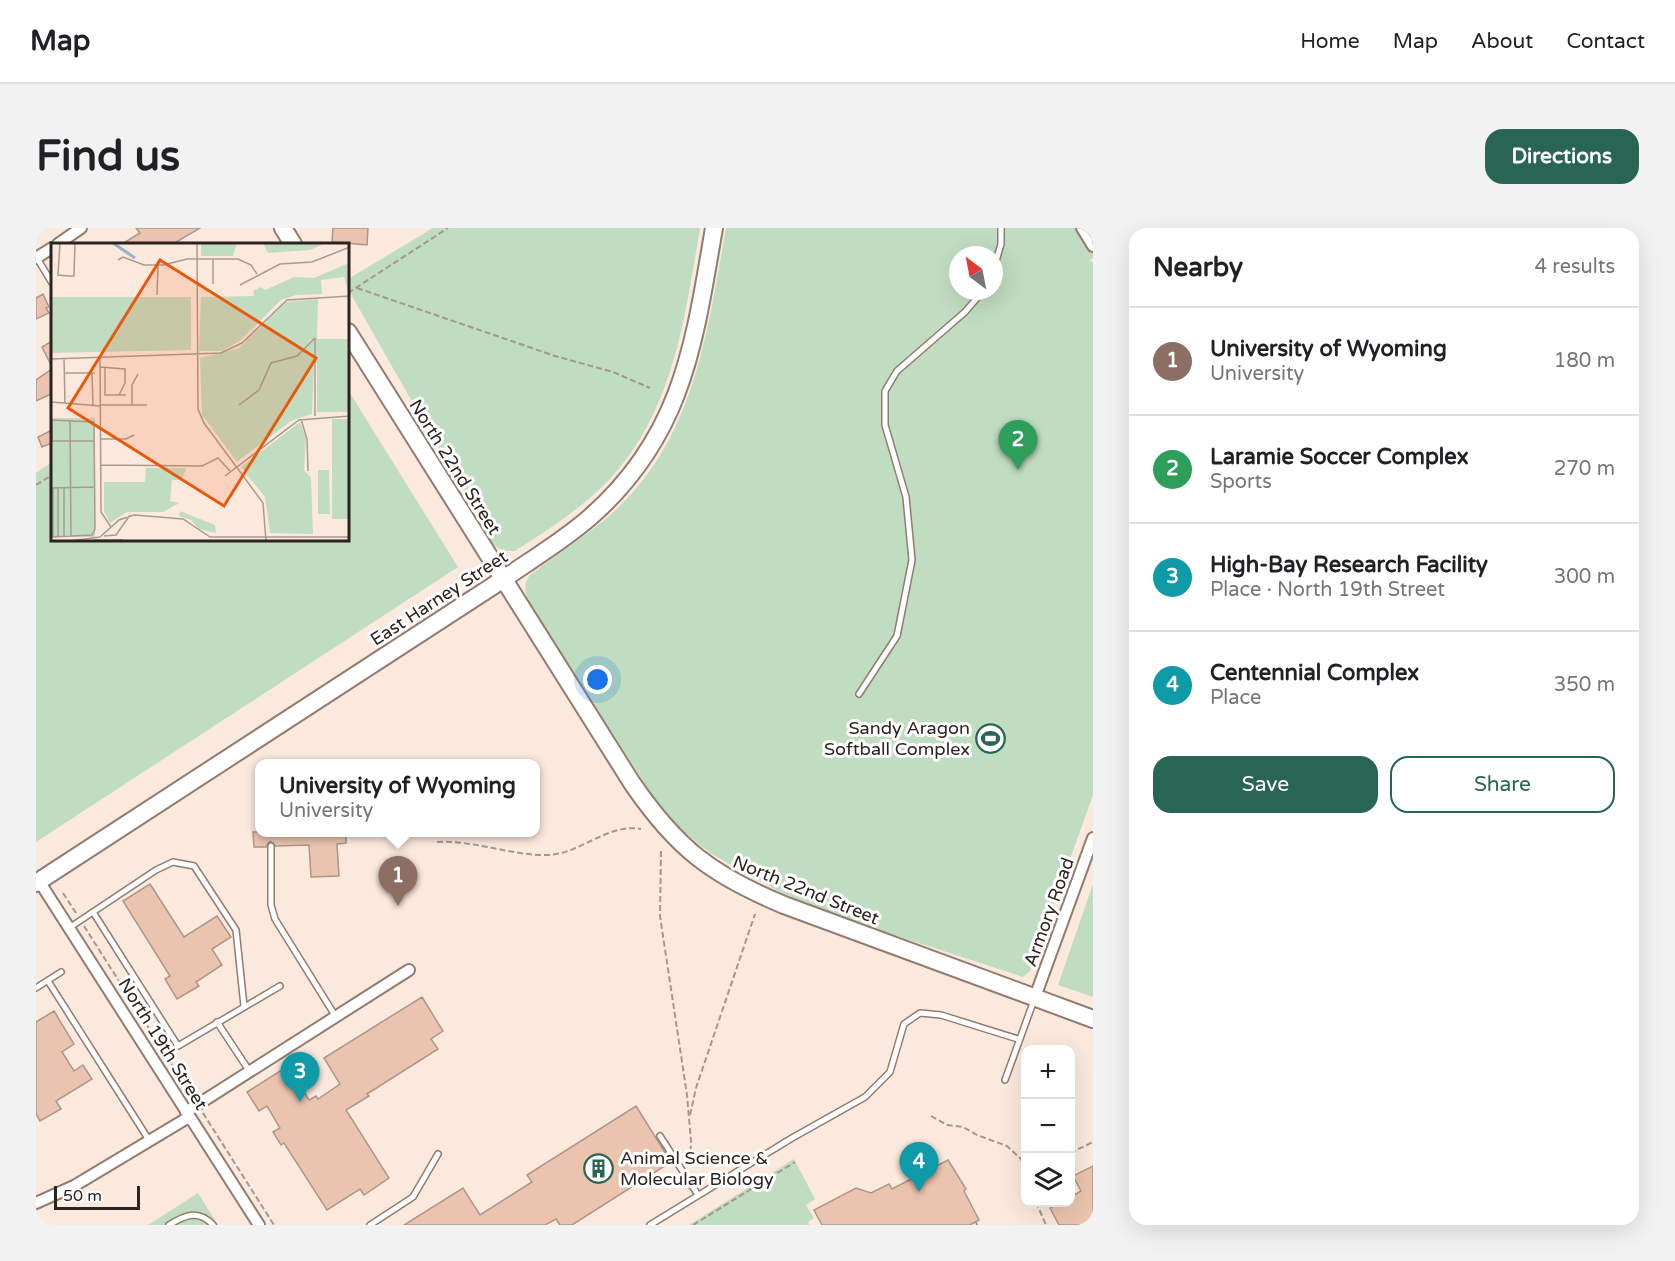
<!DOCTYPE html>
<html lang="en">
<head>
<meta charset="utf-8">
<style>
	body { margin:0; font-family:"Varela Round",sans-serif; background:#f2f2f2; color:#202124 }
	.controls { position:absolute; right:18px; bottom:18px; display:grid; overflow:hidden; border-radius:12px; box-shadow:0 6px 24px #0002 }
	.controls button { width:54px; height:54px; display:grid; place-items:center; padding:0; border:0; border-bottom:2px solid #e0e0e0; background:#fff; color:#202124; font:30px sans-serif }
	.compass { position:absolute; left:913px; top:18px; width:54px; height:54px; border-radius:50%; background:#fff; box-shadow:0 6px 24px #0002; rotate:328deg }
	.scale { position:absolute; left:18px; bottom:15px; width:86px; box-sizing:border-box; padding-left:6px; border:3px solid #2c231e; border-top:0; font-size:16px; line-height:21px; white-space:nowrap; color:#2c231e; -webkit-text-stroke:4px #fff; paint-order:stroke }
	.you { position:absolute; left:562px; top:452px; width:21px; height:21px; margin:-15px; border:4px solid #fff; border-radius:50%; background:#1a73e8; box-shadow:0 0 0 9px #1a73e833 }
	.badge { display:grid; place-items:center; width:39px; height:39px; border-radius:50%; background:#286653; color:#fff; font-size:20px; font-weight:700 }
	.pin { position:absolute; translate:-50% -50px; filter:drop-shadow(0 2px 3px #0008) }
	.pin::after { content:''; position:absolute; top:32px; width:21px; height:18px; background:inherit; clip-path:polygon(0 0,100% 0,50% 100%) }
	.popup { position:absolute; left:219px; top:531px; width:285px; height:78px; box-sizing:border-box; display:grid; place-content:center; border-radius:12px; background:#fff; filter:drop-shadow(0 2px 4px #0005); font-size:20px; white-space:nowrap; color:#757577 }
	.popup b { font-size:22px; color:#202124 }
	.popup::after { content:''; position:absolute; left:50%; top:100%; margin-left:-12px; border:12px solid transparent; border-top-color:#fff }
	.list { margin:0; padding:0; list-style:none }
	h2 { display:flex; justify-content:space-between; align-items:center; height:78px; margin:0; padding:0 24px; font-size:26px }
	h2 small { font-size:20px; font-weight:400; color:#757577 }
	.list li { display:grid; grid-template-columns:39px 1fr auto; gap:18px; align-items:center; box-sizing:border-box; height:108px; padding:0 24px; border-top:2px solid #e0e0e0 }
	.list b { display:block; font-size:22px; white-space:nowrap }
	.list p { margin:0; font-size:20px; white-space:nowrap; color:#757577 }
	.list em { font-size:20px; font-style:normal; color:#757577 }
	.actions { display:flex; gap:12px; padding:18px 24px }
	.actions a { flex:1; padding:14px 0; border:2px solid #286653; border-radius:18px; text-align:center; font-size:21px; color:#286653 }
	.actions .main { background:#286653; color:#fff }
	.icon { flex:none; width:33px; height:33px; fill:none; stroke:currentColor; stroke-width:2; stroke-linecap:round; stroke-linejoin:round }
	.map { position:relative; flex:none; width:1057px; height:997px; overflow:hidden; border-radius:18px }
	header { display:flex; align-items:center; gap:36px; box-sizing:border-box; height:84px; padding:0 30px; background:#fff; border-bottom:2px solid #e0e0e0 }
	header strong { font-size:28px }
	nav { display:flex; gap:33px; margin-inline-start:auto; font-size:21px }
	.intro { display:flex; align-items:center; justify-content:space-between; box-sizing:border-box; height:144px; padding:0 36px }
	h1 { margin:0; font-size:42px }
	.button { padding:15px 27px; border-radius:18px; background:#286653; color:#fff; font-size:21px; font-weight:700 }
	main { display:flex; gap:36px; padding:0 36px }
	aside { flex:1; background:#fff; border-radius:18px; box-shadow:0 6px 24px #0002 }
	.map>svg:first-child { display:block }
	.green { fill:#c0dcc1; fill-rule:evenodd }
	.building { fill:#ebc4af; stroke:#ad968a; stroke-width:1.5 }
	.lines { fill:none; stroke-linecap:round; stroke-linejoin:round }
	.lane-casing { stroke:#927c70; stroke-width:8 }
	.street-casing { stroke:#927c70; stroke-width:14 }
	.secondary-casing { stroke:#927c70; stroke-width:20 }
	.path { stroke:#a6978e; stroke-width:2; stroke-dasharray:6 3; stroke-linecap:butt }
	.lane { stroke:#fff; stroke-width:5 }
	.street { stroke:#fff; stroke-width:10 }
	.secondary { stroke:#fff; stroke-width:16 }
	.labels { text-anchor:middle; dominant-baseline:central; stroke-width:6; stroke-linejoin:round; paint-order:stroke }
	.street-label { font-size:18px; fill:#2c231e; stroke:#fff }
	.poi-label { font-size:18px; fill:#2c231e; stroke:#fff; text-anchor:end }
	.inset-river { fill:none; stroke:#9aaed0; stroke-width:3 }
	.inset-road { fill:none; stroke:#a99a91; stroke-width:1.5 }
	.view { fill:#e8590c; fill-opacity:0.15; stroke:#e8590c; stroke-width:3 }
	.inset-edge { fill:none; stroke:#2c231e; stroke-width:3 }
</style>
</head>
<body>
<header>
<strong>Map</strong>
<nav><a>Home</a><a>Map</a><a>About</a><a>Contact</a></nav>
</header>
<div class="intro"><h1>Find us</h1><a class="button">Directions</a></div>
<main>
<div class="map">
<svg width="1057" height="997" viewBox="0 0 1057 997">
	<rect width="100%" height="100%" fill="#fce9de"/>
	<g class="green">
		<path d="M397,0H664C649,88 638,182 574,251C546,280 512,302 479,323H466L457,316L312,61V51Z"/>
		<path d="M690,0H1057V30L1053,33L1057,34V567L994,743L987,749L809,691L744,664L674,625L641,598L617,568L498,383C492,371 485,361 493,348C523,324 556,305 584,278C660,203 672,100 690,0ZM922,27H958V63H922Z"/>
		<polygon points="312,162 422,339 0,614 0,245 16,234 16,312 312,312"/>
		<polygon points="1057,656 1057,769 1022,757"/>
		<polygon points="758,931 779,971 770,977 778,990 772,994 773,997 653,997"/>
		<polygon points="162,965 182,997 112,997"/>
	</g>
	<g class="building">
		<polygon points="100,0 164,0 137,16 86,16 104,5"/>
		<polygon points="297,0 332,0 331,17 296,14"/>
		<polygon points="7,66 13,79 10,80 13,85 0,91 0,70"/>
		<polygon points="16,113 16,139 6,119"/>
		<polygon points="16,141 16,168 15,166 0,173 0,152"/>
		<polygon points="16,202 16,215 6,219 2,209"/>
		<polygon points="217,604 310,604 310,615 301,616 303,648 275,649 273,617 240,618 234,613 230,619 218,619"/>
		<polygon points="114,656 148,709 181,688 195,709 176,721 186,737 160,754 163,758 141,771 129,751 134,748 87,673"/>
		<polygon points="386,769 407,803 395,811 402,821 331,866 333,868 310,882 353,950 328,967 324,961 291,982 248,915 245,917 237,904 244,900 231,878 223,883 211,864 252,838 273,872 280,868 282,871 304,856 288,830"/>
		<polygon points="18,783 38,816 26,824 38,843 47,837 56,851 20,873 25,881 4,893 0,886 0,794"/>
		<polygon points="600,878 635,934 536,997 524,997 520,991 509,997 368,997 427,960 444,987 496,954 491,947"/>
		<polygon points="912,932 930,961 928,963 943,992 934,997 786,997 778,982 820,960 835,965 853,956 856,961"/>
		<polygon points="1057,938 1057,997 1023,997 1014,980 1023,975 1035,975 1035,969 1045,963 1037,948"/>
	</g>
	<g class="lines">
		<defs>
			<g id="lane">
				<polyline points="1,30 16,55"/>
				<polyline points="958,40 965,16 965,0"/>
				<polyline points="823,466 861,408 876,332 870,269 849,197 849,163 861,143 929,84 947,63"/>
				<polyline points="235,618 235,677 239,691 300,789"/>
				<polyline points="57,684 142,818 244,758"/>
				<polyline points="33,700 120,642 137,634 158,638 200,702 208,778"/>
				<polyline points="12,753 113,912"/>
				<polyline points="0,760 25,744"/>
				<polyline points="181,794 214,844"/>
				<polyline points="969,852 998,772"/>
				<polyline points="624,908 662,967"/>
				<path d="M133,997C149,987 163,981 177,997"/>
				<polyline points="334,997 377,969 402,926"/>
				<polyline points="614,997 756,910 829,869 854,844 868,796 884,785 905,787 982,811"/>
			</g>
			<g id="street">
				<polyline points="1046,0 1057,18"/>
				<polyline points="22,16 45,0"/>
				<polyline points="0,30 16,20"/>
				<polyline points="3,653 223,997"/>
				<polyline points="999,769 1057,610"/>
				<polyline points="150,884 373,742"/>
				<polyline points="0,975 38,958 153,889"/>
			</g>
			<g id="secondary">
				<polyline points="247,0 257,16"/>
				<path d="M312,104L596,555C641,621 676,647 748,677L1057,791"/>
				<path d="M0,655L466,352C495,332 525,314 552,291C647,209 658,116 678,0"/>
			</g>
		</defs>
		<use href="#lane" class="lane-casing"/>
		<use href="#street" class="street-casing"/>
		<use href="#secondary" class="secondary-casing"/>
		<g class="path">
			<polyline points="321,60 519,128 577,144 614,160"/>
			<polyline points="312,65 412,0"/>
			<polyline points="0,257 16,247"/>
			<path d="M401,614C440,612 475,628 512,627C544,626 572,595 605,601"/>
			<polyline points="625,623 624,688 651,867 655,913 654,938"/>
			<polyline points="27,665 40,685"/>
			<polyline points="48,698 156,868"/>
			<polyline points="167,885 238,997"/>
			<polyline points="654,887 660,860 719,686"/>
			<polyline points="895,888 911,897 927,899 941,907 971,918 985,931 990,945"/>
			<polyline points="1034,925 1057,914"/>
			<polyline points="1000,974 1010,997"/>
			<polyline points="940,994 941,997"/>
			<polyline points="657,997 759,934"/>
		</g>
		<use href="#lane" class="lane"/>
		<use href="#street" class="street"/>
		<use href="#secondary" class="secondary"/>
	</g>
	<defs>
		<symbol id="stadium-ring" viewBox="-11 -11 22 22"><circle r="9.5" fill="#fff" stroke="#286653" stroke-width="1.5"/><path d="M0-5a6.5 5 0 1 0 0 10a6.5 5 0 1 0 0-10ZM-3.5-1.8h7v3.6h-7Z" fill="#286653"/></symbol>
		<symbol id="building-ring" viewBox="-11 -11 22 22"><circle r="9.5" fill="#fff" stroke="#286653" stroke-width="1.5"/><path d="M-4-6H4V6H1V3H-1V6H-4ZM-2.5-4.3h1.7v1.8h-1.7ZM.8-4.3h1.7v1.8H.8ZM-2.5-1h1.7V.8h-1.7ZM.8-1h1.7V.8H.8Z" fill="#286653"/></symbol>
	</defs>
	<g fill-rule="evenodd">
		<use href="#stadium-ring" x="938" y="494" width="33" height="33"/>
		<use href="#building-ring" x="546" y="924" width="33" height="33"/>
	</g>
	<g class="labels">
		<g class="street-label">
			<text transform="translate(419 239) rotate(58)">North 22nd Street</text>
			<text transform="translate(403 370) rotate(-33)">East Harney Street</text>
			<text transform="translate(770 662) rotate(22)">North 22nd Street</text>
			<text transform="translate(1013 684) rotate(-70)">Armory Road</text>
			<text transform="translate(127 816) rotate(58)">North 19th Street</text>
		</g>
		<g class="poi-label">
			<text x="934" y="500">Sandy Aragon<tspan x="934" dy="21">Softball Complex</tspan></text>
			<text x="584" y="930" text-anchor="start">Animal Science &amp;<tspan x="584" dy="21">Molecular Biology</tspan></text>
		</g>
	</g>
	<g transform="translate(15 15)">
		<rect width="298" height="298" fill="#fce9de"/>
		<path d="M150,0H186L182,13H150ZM212,0H275L259,7L217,10ZM298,20V51L293,34L270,37L271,51L245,52L230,57L189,98L171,108H148L150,54L203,53L202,48L210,44L214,47L243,34L263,35ZM0,54H140V107L0,110ZM267,56L266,96H298V169H266V120H263L261,171L240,178L186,219L151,172L149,115L188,105L235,59ZM0,175H44V294H0ZM281,176H298V276H281ZM249,179L255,194L253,227L260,235L262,291L219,290L214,254L190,224ZM95,225H135L131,237H121L119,258L128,260L112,269H76L59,280L53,269V239H94ZM267,227H278L279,271H267ZM129,268L164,282L165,290L148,286L140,277L128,273Z" fill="#c0dcc1"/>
		<path class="inset-river" d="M62,0L84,15"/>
		<path class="inset-road" d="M9,0L7,32L18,33H23L24,0M146,0L147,166L153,180L212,260L215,298M67,17L72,14L93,22H112L136,16H187L200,22L206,31M162,41V16M189,42L229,21L261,19L299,4M106,52L107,22M264,95V173M49,114L50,269L60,284M13,115L14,161M0,116L170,110L191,100L236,57L299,53M49,124L74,126V140L68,152M54,124V152H75M14,130H44M41,130L42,163M0,159L50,163M50,162H96M81,162V142L87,131M188,162L208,147L220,120L246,113L264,95M250,176L256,196L257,228M0,177L43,179L44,286L41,292L0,294M1,177V198M19,177L20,294M50,196H75L83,192M0,198H43M50,222L151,223L167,215L179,228M174,233L248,177L299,173M0,245L43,244M2,245V294M7,245V294M13,245V294M53,293L65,292L79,272M43,297H72M19,298L49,294L68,277L83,272L132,276L159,294H299"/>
		<path class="view" d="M109,17L265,115L173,263L17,165Z"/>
		<rect width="298" height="298" class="inset-edge"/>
	</g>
</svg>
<div class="controls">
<button>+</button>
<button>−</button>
<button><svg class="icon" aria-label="layers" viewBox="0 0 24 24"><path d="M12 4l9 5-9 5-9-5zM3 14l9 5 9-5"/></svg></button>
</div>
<svg class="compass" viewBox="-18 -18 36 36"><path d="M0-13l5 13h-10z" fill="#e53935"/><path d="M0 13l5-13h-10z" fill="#757577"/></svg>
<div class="scale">50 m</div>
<div class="you"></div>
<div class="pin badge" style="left:362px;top:678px;background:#8d6e63">1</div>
<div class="popup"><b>University of Wyoming</b>University</div>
<div class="pin badge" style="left:982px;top:242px;background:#2e9e5b">2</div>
<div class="pin badge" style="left:264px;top:874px;background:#0f9aa8">3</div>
<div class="pin badge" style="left:883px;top:964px;background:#0f9aa8">4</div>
</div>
<aside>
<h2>Nearby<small>4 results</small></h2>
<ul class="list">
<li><span class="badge" style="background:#8d6e63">1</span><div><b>University of Wyoming</b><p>University</p></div><em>180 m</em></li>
<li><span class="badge" style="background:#2e9e5b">2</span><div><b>Laramie Soccer Complex</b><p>Sports</p></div><em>270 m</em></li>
<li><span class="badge" style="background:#0f9aa8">3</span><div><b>High-Bay Research Facility</b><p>Place · North 19th Street</p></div><em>300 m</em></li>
<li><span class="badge" style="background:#0f9aa8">4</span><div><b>Centennial Complex</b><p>Place</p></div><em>350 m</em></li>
</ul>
<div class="actions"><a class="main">Save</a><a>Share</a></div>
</aside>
</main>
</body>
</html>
